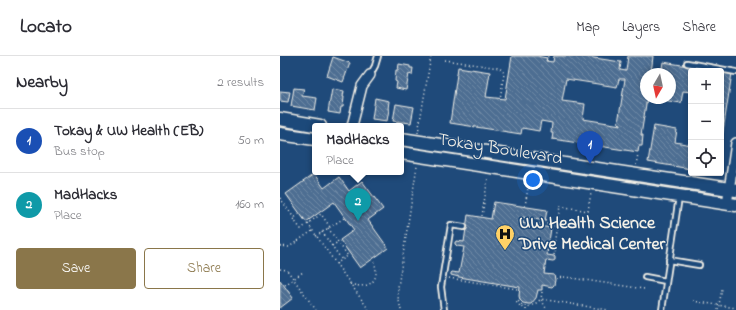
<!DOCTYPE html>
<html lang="en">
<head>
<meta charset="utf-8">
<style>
	body { margin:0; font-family:"Indie Flower",sans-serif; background:#f2f2f3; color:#2b2b33 }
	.controls { position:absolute; right:12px; top:12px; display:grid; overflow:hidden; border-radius:4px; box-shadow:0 2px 6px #0003 }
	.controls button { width:36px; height:36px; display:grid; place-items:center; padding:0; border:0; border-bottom:1px solid #e1e1e2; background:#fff; color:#2b2b33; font:20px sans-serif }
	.compass { position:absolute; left:360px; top:12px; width:36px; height:36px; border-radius:50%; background:#fff; box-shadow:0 2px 6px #0003; rotate:189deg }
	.you { position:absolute; left:253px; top:124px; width:14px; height:14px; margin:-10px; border:3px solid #fff; border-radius:50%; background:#1a73e8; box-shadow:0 0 0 6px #1a73e833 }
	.badge { display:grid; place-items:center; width:26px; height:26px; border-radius:50%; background:#8a764a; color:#fff; font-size:13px; font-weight:700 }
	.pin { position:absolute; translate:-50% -33px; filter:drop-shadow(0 1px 2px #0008) }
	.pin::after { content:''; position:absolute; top:21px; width:14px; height:12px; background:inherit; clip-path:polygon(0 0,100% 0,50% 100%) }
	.popup { position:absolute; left:32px; top:67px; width:92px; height:52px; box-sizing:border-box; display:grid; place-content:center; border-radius:4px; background:#fff; filter:drop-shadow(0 1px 3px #0005); font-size:13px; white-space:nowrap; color:#7c7c81 }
	.popup b { font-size:15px; color:#2b2b33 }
	.popup::after { content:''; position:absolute; left:50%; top:100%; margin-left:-8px; border:8px solid transparent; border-top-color:#fff }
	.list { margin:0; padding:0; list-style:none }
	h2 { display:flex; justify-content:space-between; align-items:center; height:52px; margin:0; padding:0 16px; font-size:17px }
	h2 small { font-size:13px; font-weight:400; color:#7c7c81 }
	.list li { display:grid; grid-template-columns:26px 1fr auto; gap:12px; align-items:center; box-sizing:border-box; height:64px; padding:0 16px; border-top:1px solid #e1e1e2 }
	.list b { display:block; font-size:15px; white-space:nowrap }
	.list p { margin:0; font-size:13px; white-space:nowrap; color:#7c7c81 }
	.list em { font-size:13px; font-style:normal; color:#7c7c81 }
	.actions { display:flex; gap:8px; padding:12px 16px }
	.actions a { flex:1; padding:9px 0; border:1px solid #8a764a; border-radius:4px; text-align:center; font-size:14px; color:#8a764a }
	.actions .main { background:#8a764a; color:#fff }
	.icon { flex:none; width:22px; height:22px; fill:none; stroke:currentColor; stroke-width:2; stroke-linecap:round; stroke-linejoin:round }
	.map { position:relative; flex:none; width:456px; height:254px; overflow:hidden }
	header { display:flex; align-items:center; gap:24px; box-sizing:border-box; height:56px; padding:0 20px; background:#fff; border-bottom:1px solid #e1e1e2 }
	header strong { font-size:19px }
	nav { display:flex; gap:22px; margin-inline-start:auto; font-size:14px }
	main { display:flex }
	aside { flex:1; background:#fff }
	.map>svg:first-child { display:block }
	.building { fill:url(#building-back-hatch); stroke:#f4f1e8; fill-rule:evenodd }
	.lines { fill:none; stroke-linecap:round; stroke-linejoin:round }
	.lane-casing { stroke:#f4f1e8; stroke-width:8 }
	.street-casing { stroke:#f4f1e8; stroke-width:12 }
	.secondary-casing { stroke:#f4f1e8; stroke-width:15 }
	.path { stroke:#f4f1e8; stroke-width:1.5; stroke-dasharray:1 3; stroke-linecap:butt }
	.lane { stroke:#1f4a7a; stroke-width:4.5 }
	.street { stroke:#1f4a7a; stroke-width:9 }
	.secondary { stroke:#1f4a7a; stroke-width:12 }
	.labels { text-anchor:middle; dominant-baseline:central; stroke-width:3; stroke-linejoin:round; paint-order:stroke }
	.street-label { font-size:18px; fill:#f4f1e8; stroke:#1f4a7a }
	.poi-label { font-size:18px; font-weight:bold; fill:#f4f1e8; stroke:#1f4a7a; text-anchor:start }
</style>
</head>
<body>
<header>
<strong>Locato</strong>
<nav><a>Map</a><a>Layers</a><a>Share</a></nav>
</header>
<main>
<aside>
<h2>Nearby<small>2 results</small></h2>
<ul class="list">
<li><span class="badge" style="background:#1a4fb4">1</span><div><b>Tokay &amp; UW Health (EB)</b><p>Bus stop</p></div><em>50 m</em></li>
<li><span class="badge" style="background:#0f9aa8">2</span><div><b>MadHacks</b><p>Place</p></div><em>160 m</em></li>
</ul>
<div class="actions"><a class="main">Save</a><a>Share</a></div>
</aside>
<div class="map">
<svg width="456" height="254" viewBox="0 0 456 254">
	<defs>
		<pattern id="building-back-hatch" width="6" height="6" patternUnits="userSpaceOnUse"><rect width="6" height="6" fill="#4d6e92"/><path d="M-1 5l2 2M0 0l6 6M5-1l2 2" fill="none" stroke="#708aa6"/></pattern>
	</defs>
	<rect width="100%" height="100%" fill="#1f4a7a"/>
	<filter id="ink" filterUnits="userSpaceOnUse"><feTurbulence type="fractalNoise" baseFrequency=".025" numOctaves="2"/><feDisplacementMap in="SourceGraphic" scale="8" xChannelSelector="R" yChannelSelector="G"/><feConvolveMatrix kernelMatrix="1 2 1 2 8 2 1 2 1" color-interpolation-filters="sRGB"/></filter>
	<g filter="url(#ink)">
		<g class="building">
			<path d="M232,0H257L267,2L266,5L273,6L274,0H301L341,6L340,14L346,15L348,0H373L371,18H366V42H367L361,79H363L362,90H359L358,96L272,83L273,77H271L272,67L261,65L259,75L242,72L241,78L170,67L178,11L210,16L206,41L225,43ZM286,23L337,31L339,23H345L338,67L341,68V69L303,63L305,48L282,45Z"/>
			<polygon points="53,1 70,7 63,26 47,20"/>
			<polygon points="383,6 452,17 441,88 441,15 411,15 411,36 403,35 401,47 377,43 377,42 390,42 390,18 381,18"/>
			<polygon points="119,8 130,10 130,12 133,12 132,19 129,18 126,34 116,32 117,26 115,25 116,14 118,14"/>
			<polygon points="14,32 24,33 22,40 37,42 35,54 11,50"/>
			<polygon points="52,33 64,35 63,41 64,41 63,51 61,51 60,58 48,56"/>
			<polygon points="0,35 10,36 8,46 0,45"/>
			<polygon points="95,42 109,45 108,53 109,53 107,65 92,63"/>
			<polygon points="116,48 134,51 131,67 113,65"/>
			<polygon points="374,70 397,74 395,86 411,89 411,113 368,106"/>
			<polygon points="34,118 44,132 59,121 69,135 82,125 103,153 88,164 108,192 80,212 60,184 74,174 54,146 26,166 6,138"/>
			<polygon points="214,146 267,154 265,165 242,161 241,167 271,172 267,199 274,200 275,201 275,204 273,205 266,204 264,218 274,219 275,224 274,229 272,231 262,229 262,234 258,234 256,242 251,248 248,248 243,247 240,244 239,240 240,231 179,221 171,219 171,217 172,216 179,217 184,191 177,190 175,188 175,186 177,185 184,186 188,159 211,163"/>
			<polygon points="0,224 13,242 0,252"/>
		</g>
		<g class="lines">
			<defs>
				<g id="lane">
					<polyline points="407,7 456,16"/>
					<polyline points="90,19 95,10 98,0"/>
					<polyline points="389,204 419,209"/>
					<polyline points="365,221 386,225"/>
					<polyline points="164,254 161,231 171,169 184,171"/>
					<polyline points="382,254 399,141"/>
				</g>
				<g id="street">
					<polyline points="72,70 82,30 90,19"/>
					<polyline points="447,148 456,87"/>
				</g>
				<g id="secondary">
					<polyline points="0,63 40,70"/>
					<polyline points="0,78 35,83"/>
					<polyline points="121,83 456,134"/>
					<polyline points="121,97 456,149"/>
				</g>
			</defs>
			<use href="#lane" class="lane-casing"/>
			<use href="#street" class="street-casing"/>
			<use href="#secondary" class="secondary-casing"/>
			<g class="path">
				<polyline points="165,4 219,12 223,15 224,18 220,43"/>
				<polyline points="267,5 268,0"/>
				<polyline points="138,77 151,0"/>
				<polyline points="356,109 358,98"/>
				<polyline points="0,142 14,162"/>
				<polyline points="245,150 248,132 250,127"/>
				<polyline points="19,158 13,163 21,173 41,158 50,171"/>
				<polyline points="202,160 208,121"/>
				<polyline points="243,165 254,168 265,167 272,170 277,170"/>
				<polyline points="243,167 243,163"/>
				<polyline points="28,168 89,254"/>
				<polyline points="48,172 68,200"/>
				<polyline points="42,176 62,204"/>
				<polyline points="36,180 64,162"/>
				<polyline points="0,190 9,191 32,175"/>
				<polyline points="52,190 58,186"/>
				<polyline points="274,199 275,195 273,195 280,150 308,155 311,137"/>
				<polyline points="56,208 69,199"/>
				<polyline points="0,213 7,214 36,254"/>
				<polyline points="169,222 237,233"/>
				<polyline points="276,222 285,221 364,233"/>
				<path d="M70,228C89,234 101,225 94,206"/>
				<polyline points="5,229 23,216"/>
				<polyline points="262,236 261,243 267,254"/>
				<polyline points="413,245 456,252"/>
				<polyline points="121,254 118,241 118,231 137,110"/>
				<path d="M246,254V253L240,250L236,246L238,245C246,254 252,251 261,243L328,254"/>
				<polyline points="438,254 442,233"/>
			</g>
			<use href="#lane" class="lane"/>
			<use href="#street" class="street"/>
			<use href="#secondary" class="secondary"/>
		</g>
	</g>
	<defs>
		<symbol id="hospital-pin" viewBox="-11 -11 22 30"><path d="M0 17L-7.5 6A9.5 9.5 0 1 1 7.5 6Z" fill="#ffd166" stroke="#1f4a7a"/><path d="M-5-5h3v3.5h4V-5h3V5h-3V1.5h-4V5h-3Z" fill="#111"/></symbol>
	</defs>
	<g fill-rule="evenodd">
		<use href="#hospital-pin" x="214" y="167" width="22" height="30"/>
	</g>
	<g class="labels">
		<g class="street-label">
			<text transform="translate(220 94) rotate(9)">Tokay Boulevard</text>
		</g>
		<g class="poi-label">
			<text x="239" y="168">UW Health Science<tspan x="239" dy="21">Drive Medical Center</tspan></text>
		</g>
	</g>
</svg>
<div class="controls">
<button>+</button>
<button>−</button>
<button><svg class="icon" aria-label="locate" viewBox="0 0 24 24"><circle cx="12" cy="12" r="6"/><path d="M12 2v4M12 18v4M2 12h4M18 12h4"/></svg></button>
</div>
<svg class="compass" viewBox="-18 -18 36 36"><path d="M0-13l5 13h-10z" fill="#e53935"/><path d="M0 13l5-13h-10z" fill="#7c7c81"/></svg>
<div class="you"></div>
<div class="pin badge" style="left:310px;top:108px;background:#1a4fb4">1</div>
<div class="pin badge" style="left:78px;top:165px;background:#0f9aa8">2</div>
<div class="popup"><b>MadHacks</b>Place</div>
</div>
</main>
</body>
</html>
